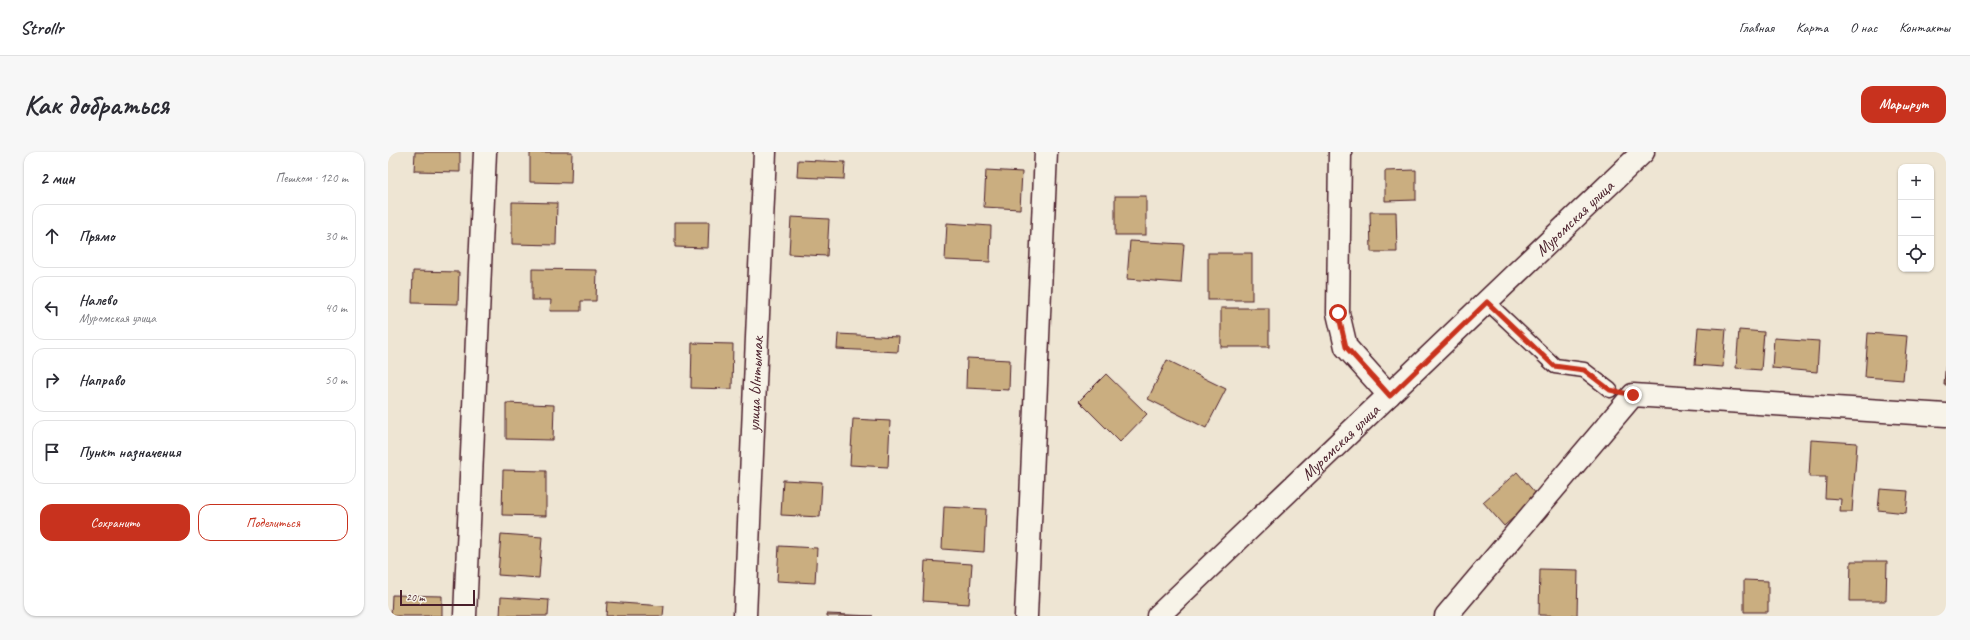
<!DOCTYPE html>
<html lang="ru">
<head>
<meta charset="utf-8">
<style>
	body { margin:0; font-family:Caveat,sans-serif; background:#f7f7f7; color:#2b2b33 }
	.controls { position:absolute; right:12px; top:12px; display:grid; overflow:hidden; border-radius:8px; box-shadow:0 1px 3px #0004 }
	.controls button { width:36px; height:36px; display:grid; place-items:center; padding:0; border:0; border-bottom:1px solid #e1e1e2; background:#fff; color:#2b2b33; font:20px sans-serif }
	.scale { position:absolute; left:12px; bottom:10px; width:75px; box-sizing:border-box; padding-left:4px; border:2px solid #4a1f2b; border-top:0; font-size:11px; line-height:14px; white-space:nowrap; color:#4a1f2b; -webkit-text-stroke:3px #f7f3e8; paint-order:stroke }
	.stop { position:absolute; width:12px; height:12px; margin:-9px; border:3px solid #c8321e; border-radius:50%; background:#fff }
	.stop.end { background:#c8321e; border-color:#fff; box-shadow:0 1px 4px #0008 }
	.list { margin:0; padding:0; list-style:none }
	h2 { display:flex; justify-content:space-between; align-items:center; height:52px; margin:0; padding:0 16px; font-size:17px }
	h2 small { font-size:13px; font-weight:400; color:#7c7c81 }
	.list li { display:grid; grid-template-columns:26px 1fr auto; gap:12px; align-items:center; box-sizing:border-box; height:64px; margin:0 8px 8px; padding:0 8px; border:1px solid #e1e1e2; border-radius:12px }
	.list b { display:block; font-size:15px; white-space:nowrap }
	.list p { margin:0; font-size:13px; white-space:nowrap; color:#7c7c81 }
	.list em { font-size:13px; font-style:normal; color:#7c7c81 }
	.actions { display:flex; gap:8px; padding:12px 16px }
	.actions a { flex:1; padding:9px 0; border:1px solid #c8321e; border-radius:12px; text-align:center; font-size:14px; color:#c8321e }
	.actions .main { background:#c8321e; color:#fff }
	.icon { flex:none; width:22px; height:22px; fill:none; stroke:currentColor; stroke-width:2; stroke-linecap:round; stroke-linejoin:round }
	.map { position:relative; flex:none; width:1558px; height:464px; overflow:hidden; border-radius:12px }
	header { display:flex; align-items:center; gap:24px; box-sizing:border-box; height:56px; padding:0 20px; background:#fff; border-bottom:1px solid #e1e1e2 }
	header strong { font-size:19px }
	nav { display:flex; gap:22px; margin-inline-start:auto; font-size:14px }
	.intro { display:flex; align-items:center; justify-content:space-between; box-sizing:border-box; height:96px; padding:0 24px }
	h1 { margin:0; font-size:28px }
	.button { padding:10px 18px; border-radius:12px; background:#c8321e; color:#fff; font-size:14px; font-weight:700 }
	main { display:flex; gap:24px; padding:0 24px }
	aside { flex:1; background:#fff; border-radius:12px; box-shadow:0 1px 3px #0004 }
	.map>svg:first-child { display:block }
	.building { fill:#caae80; stroke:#4a1f2b }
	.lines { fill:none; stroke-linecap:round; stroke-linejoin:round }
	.lane-casing { stroke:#4a1f2b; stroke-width:17 }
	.street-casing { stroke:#4a1f2b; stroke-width:25 }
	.secondary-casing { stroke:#4a1f2b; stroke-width:25 }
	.lane { stroke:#f7f3e8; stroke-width:14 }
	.street { stroke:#f7f3e8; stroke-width:22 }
	.secondary { stroke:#f7f3e8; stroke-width:22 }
	.route { stroke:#c8321e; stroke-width:5 }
	.labels { text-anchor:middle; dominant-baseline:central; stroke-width:3; stroke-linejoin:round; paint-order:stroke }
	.street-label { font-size:17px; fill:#4a1f2b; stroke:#f7f3e8 }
</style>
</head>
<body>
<header>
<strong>Strollr</strong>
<nav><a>Главная</a><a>Карта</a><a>О нас</a><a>Контакты</a></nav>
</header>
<div class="intro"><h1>Как добраться</h1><a class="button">Маршрут</a></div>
<main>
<aside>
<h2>2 мин<small>Пешком · 120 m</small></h2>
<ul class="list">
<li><svg class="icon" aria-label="ahead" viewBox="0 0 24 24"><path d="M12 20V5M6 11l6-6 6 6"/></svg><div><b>Прямо</b></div><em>30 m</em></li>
<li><svg class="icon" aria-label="left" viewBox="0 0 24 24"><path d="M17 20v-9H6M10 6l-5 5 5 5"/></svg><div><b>Налево</b><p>Муромская улица</p></div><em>40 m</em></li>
<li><svg class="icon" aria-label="right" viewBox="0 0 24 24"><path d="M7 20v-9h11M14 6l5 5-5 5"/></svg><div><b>Направо</b></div><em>50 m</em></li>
<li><svg class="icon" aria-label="arrive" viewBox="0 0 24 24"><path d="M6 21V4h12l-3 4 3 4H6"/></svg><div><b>Пункт назначения</b></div></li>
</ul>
<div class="actions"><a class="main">Сохранить</a><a>Поделиться</a></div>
</aside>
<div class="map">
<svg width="1558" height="464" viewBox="0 0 1558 464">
	<rect width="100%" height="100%" fill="#eee5d3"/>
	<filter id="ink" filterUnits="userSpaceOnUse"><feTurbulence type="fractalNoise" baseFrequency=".025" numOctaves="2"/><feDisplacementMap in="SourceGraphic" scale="8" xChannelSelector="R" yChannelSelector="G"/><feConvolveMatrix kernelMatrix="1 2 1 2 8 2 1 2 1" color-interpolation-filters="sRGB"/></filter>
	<g filter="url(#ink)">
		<g class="building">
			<polygon points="27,0 72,0 72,20 26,19"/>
			<polygon points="142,0 184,0 183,31 142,30"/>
			<polygon points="410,8 457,10 456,27 409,25"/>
			<polygon points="598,18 634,20 632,57 596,55"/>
			<polygon points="1028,18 1028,48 997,49 997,19"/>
			<rect x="727" y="44" width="31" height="39"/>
			<polygon points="124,50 169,51 168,93 124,92"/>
			<polygon points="982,60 1008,60 1009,100 983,100"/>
			<polygon points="403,65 441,67 439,104 401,102"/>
			<polygon points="287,70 321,70 320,96 287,95"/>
			<polygon points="559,71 603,74 602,110 557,108"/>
			<polygon points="742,89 796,92 793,131 739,127"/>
			<rect x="820" y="101" width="44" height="47"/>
			<polygon points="144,117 209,118 208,149 193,149 193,159 162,159 163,148 144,148"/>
			<polygon points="25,119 71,120 70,152 24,151"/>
			<rect x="833" y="156" width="48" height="39"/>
			<polygon points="1310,175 1338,177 1335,215 1307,213"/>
			<polygon points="1351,178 1376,180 1373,218 1348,216"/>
			<polygon points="1480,181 1519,184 1515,228 1477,225"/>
			<polygon points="450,182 511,185 510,200 449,197"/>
			<polygon points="1386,186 1431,189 1429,220 1384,216"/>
			<polygon points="304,191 345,192 344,237 303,236"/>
			<polygon points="579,206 622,208 621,238 578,236"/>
			<polygon points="1558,207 1558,233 1556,233"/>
			<polygon points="779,208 838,237 818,276 760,247"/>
			<polygon points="718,222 759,262 732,290 691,249"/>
			<polygon points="118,251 166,253 165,288 118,287"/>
			<polygon points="465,267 502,269 500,315 462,313"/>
			<polygon points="1423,288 1469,291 1464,360 1452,360 1453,347 1437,346 1438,325 1421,325"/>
			<polygon points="115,318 158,319 158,364 114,363"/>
			<polygon points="1129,320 1150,344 1116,374 1095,350"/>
			<polygon points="395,328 434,330 432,365 393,363"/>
			<polygon points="1492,337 1520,339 1518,361 1490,358"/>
			<polygon points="556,355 598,357 596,400 554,397"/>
			<polygon points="113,382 154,385 151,426 110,423"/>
			<polygon points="391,394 429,396 427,431 389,429"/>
			<polygon points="537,409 584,412 581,452 535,449"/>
			<polygon points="1463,409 1499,409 1498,449 1462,449"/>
			<polygon points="1152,417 1190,418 1189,464 1151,463"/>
			<polygon points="1356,428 1380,429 1380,460 1356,460"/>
			<polygon points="4,443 54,444 54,464 3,464"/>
			<polygon points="113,445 161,448 160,464 112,464"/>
			<polygon points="219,450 276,454 275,464 218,464"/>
			<polygon points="439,462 485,464 439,464"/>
		</g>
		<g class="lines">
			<defs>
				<polyline id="lane" points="1099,150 1167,214 1196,218 1222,238"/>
				<g id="street">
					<polyline points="952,0 950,161 958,195 1001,243"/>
					<polyline points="77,464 97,0"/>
					<path id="s1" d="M357,464L377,0"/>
					<polyline points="638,464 658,0"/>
					<polyline points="1058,464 1245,243 1558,263"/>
				</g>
				<g id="secondary">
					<path id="s2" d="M770,464L1255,0"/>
				</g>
			</defs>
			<use href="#lane" class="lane-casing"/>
			<use href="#street" class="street-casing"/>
			<use href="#secondary" class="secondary-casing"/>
			<use href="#lane" class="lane"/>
			<use href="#street" class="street"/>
			<use href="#secondary" class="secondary"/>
		</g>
	</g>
	<g class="lines" filter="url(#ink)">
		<polyline class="route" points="950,161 958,195 1002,244 1099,150 1166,214 1196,218 1222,238 1245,243"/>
	</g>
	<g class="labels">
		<g class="street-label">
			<text stroke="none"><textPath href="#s2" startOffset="576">Муромская улица</textPath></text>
			<text stroke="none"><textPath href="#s1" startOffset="232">улица Ынтымак</textPath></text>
			<text stroke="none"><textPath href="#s2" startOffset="252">Муромская улица</textPath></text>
		</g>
	</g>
</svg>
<div class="controls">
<button>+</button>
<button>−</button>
<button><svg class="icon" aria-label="locate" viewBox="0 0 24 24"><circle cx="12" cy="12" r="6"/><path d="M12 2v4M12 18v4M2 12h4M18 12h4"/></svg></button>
</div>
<div class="scale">20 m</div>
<div class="stop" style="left:950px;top:161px"></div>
<div class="stop end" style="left:1245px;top:243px"></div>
</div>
</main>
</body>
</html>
